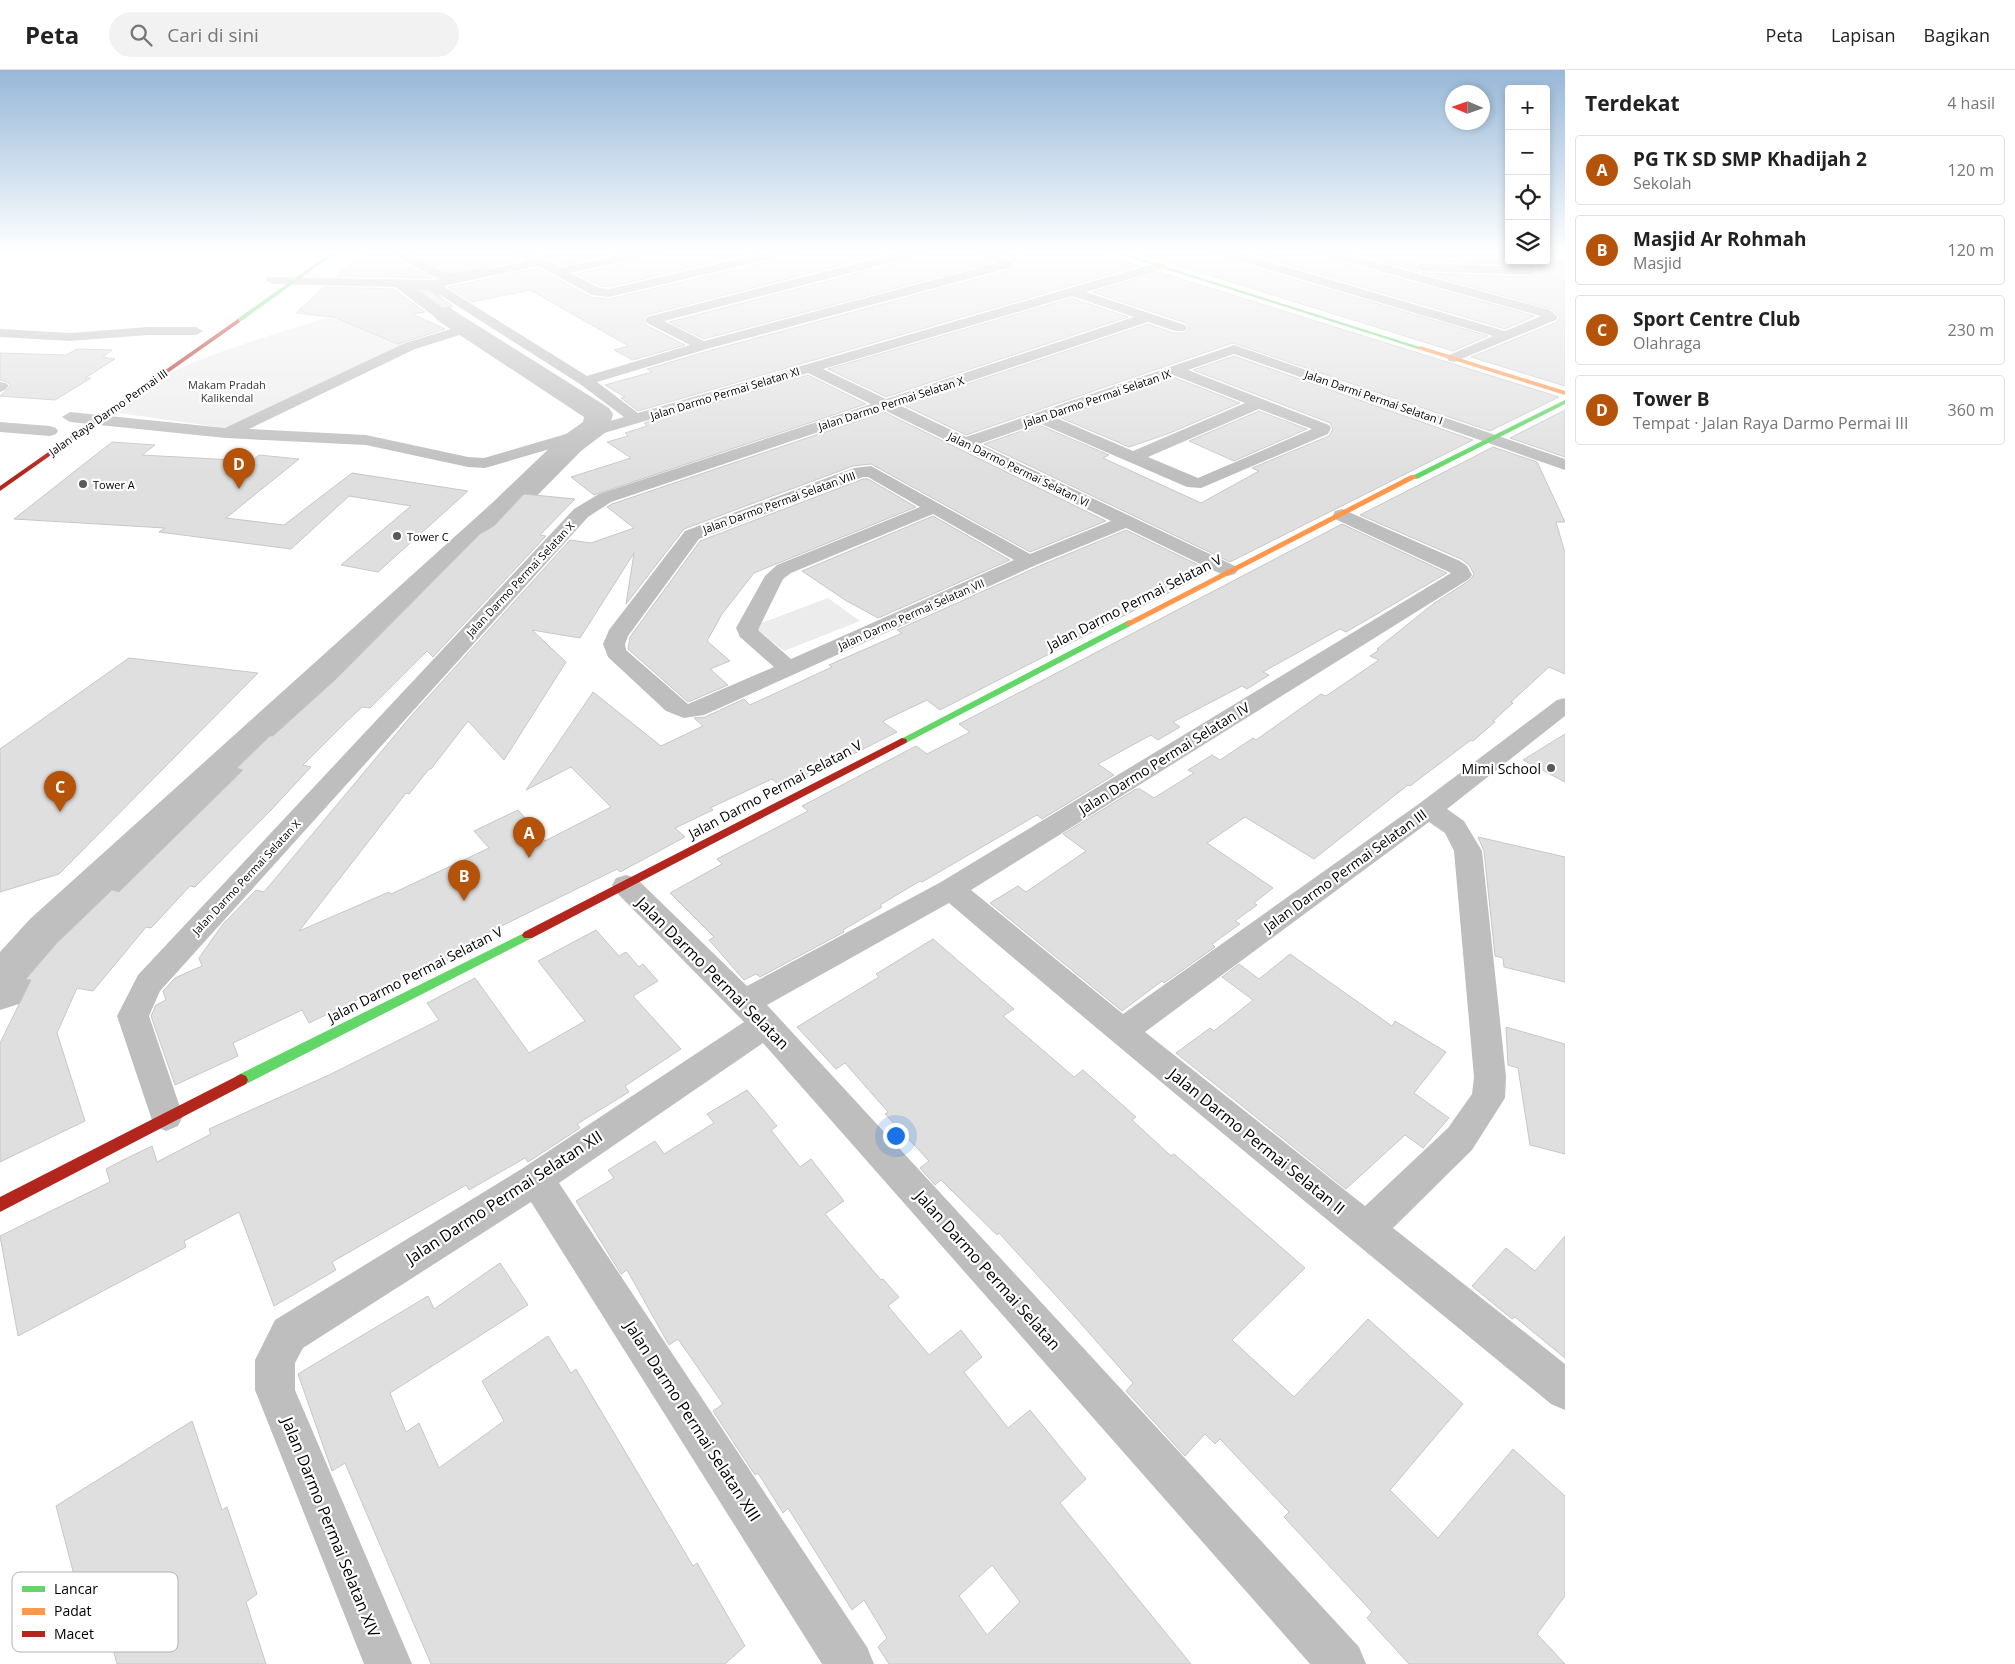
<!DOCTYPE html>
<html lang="id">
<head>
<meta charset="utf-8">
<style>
	body { margin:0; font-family:"Open Sans",sans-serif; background:#f2f2f2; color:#222 }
	.controls { position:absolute; right:15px; top:15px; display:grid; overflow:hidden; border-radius:5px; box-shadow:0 2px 8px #0003 }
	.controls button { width:45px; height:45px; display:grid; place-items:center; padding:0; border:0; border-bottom:1px solid #e0e0e0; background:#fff; color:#222; font:25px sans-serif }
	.compass { position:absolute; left:1445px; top:15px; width:45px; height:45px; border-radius:50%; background:#fff; box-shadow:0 2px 8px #0003; rotate:272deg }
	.you { position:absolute; left:895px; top:1065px; width:18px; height:18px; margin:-12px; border:4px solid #fff; border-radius:50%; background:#1a73e8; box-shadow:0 0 0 8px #1a73e833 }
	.badge { display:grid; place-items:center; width:32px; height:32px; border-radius:50%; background:#b45309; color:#fff; font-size:16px; font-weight:700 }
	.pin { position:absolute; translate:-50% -41px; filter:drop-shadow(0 1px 2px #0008) }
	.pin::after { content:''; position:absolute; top:26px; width:18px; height:15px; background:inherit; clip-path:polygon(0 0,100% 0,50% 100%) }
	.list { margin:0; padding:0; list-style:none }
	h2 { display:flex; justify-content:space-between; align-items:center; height:65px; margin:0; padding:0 20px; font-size:21px }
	h2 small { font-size:16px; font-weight:400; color:#767676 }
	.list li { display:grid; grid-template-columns:32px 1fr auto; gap:15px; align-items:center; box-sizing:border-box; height:70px; margin:0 10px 10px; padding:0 10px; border:1px solid #e0e0e0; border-radius:5px }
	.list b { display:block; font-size:19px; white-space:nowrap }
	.list p { margin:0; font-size:16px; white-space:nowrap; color:#767676 }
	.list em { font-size:16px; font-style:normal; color:#767676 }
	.icon { flex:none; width:28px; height:28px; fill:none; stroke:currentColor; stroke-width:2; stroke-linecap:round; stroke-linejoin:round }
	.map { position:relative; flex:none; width:1565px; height:1594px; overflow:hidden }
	header { display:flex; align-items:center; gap:30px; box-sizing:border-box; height:70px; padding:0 25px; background:#fff; border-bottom:1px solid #e0e0e0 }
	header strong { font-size:24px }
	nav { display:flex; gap:28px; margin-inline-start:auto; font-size:18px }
	.search { width:350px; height:45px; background:#f2f2f2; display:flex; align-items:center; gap:12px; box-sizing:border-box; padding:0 18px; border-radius:28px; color:#767676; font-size:19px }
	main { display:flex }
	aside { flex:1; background:#fff }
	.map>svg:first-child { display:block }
	.green { fill:#ececec }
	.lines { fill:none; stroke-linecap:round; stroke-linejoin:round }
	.river { fill:#bfbfbf; fill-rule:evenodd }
	.building { fill:#dfdfdf; stroke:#c7c7c7; fill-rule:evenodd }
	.street { fill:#bebebe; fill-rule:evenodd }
	.fast { fill:#63d668; fill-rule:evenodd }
	.slow { fill:#ff974d; fill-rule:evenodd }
	.jam { fill:#b3261e; fill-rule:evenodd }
	.poi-dot { fill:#595959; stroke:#fff; stroke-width:2 }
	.labels { text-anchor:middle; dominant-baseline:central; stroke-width:4.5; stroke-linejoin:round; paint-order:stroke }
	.far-park-label { font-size:11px; fill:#333; stroke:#fff }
	.far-street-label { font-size:11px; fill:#000; stroke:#fff }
	.far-poi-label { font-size:11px; fill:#000; stroke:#fff; text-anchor:start }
	.street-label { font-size:14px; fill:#000; stroke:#fff }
	.poi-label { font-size:14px; fill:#000; stroke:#fff; text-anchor:end }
	.near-street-label { font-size:16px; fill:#000; stroke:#fff }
	.key { fill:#fff; stroke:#b2b2b2; stroke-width:1 }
	.key-label { font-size:14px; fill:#000 }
</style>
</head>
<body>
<header>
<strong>Peta</strong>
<div class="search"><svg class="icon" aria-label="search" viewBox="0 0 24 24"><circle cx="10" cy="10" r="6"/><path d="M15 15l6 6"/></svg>Cari di sini</div>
<nav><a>Peta</a><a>Lapisan</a><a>Bagikan</a></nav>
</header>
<main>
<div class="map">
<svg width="1565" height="1594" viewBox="0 0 1565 1594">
	<rect width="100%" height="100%" fill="#fff"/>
	<g class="green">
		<path d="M328,247L404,273L232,359L112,342C156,295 266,268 328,247Z"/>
		<polygon points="828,528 860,551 784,581 753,556"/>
	</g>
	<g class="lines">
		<g class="river">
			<path d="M439,180C456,180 476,179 488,196C480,208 458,212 445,209L442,204L445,199L461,196L442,184Z"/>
			<polygon points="420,211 428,213 453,240 609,338 613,344 610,356 606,362 581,381 515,448 66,877 19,934 0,940 0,882 30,849 491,434 559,369 583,352 584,347 437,250 409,218 412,213"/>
		</g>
	</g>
	<g class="building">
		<polygon points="370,180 509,180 523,190 451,204 409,181 400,181 396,185 399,191 432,208 336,206"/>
		<polygon points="530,180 631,180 561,196"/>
		<polygon points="664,180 767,180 609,217 601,216 576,204 660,185"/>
		<polygon points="800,180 901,180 647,245 643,249 646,255 685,275 633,290 614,280 629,276 530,220 472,232 448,217 538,198 591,227 609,229 792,186"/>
		<polygon points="932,180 966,180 991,193 704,269 669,252 928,185"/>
		<polygon points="990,180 1100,180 1103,185 1139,196 638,341 621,328 625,327 605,315 652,302 647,299 708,281 1013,199 1017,195 1016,192"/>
		<polygon points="1128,180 1208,180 1211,185 1488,266 1453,281"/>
		<polygon points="1236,180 1310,180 1314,185 1535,246 1505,259"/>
		<polygon points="1340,180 1497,181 1504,191 1517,191 1519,195 1421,191 1413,196 1419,202"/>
		<polygon points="1533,191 1565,191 1565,316 1471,287 1557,252 1560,247 1551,239 1422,203 1530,207 1538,201"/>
		<polygon points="1159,202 1559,327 1490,361 1233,273 966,365 904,335 1148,254 1174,263 1185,263 1189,259 1186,253 1092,222"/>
		<polygon points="324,217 394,219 425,242 412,244 445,259 398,274 333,247 296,243"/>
		<polygon points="417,219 428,220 453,236 443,238"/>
		<polygon points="1072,228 1128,247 886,327 828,299"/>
		<polygon points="77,279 112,280 103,287 115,289 85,308 91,308 55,330 0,326 11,316 7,312 0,310 0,283 66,285"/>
		<polygon points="1234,286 1473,370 1230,492 984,374 1039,355 1109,385 1103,388 1201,433 1259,401 1252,398 1329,366 1333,359 1330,353 1193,300"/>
		<polygon points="808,305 866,334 594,425 571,407 631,388 607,372 628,366 625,363 647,356 644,353"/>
		<polygon points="1173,307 1240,333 1170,363 1129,377 1059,347"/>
		<polygon points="1565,340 1565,387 1510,368"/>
		<polygon points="1259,341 1307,359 1234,391 1189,371"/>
		<polygon points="884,342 1106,451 1030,482 871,394 853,396 684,459 626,534 634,483 580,568 532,560 566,592 504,690 468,651 431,699 429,699 409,724 406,723 299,861 389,822 391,824 489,778 474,761 518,740 545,771 611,737 571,697 526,720 593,622 661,676 703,656 694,648 705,647 744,629 750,635 832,597 829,595 902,563 897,560 1037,497 1126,460 1211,501 940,640 927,630 885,650 883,652 897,662 784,719 772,709 710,738 713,740 675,758 685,767 620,802 617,799 455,879 459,885 411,908 409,905 309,953 302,940 233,973 238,986 175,1015 151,946 156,935 166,930 163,921 175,908 202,896 199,888 223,854 256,820 264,822 411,646 570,470 591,473 634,458 607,437 612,434"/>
		<polygon points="112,372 155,375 142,385 252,391 259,385 299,389 226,448 284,455 352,403 468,421 378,502 341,495 411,436 349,426 291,479 159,462 165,458 14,449"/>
		<polygon points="1493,377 1537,392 1565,452 1556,452 1565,483 1565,604 1549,597 1511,632 1513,633 1493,651 1495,652 1473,671 1471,670 1410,716 1408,715 1314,789 1245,747 1207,773 1273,818 1254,833 1257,835 1235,851 1240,854 1212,874 1215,877 1164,913 1162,911 1122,941 990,833 1018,816 1026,822 1086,781 1063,764 1136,719 1140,719 1154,728 1194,703 1188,700 1212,685 1220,690 1253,668 1256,670 1321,624 1326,626 1379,590 1370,586 1379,580 1377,579 1433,534 1470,510 1474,504 1469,495 1461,489 1360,445"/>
		<polygon points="863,409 868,409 916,437 754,503 722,544 707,571 730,591 710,599 728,615 688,632 628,579 630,567 700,471"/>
		<polygon points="524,424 575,429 540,465 546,466 433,587 427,581 370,638 362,637 343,655 303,695 311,697 272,739 195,817 190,816 151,858 146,857 93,921 77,918 57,963 85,1051 0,1092 0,973 31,910 26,909 56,874 112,820 119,822 243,700 237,698 270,666 273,666 336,609 480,464 494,456"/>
		<polygon points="933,446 1010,490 878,548 845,530 802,501"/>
		<polygon points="1342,454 1447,503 1346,562 1340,559 1263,602 1269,605 1247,619 1242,616 1173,652 1180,657 1158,670 1151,665 1098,694 1114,705 1042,749 1037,745 922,812 920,811 880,835 882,837 843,860 844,862 760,907 756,904 744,910 709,870 714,867 670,823 722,794 717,789 808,741 802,736 916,676 927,684 970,662 959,654"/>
		<polygon points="129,588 258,603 59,804 0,822 0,679"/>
		<polygon points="1565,664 1565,712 1523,690"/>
		<polygon points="1478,767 1565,787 1565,912 1504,897 1503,888 1495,886 1484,781"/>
		<polygon points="596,860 619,886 626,882 639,897 643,894 658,911 633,926 681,979 625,1016 629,1022 577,1054 580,1058 528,1092 525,1088 469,1120 466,1115 332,1192 336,1200 274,1236 239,1142 184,1171 186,1177 18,1266 0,1166 110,1112 106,1099 123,1090 152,1076 157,1092 211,1064 209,1059 329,1005 439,950 427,933 475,908 529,983 585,951 538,891"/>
		<polygon points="933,869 1014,939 1003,946 1074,1007 1083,1000 1136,1047 1132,1050 1171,1086 1174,1084 1305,1198 1232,1270 1294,1327 1368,1249 1463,1334 1390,1420 1438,1468 1513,1379 1565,1426 1565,1526 1537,1564 1565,1594 1409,1594 1367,1548 1372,1542 1284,1447 1289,1442 1220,1369 1215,1374 1205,1364 1185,1386 1126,1321 1133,1313 1069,1240 999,1163 997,1165 941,1110 935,1115 920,1098 929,1091 885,1044 888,1042 845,993 836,999 797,957 879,907 876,904"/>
		<polygon points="1290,884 1392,956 1395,951 1446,982 1414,1023 1449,1048 1423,1078 1405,1065 1346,1119 1176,983 1210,958 1214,961 1253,930 1222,907 1239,894 1259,909"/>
		<polygon points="1506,957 1565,974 1565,1084 1530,1075 1518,998 1508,995"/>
		<path d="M747,1020L777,1056L771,1060L800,1097L811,1089L844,1131L825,1144L881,1210L883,1209L899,1227L888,1236L929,1285L961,1260L982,1287L964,1302L1008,1358L1030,1340L1086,1409L1060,1433L1191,1594H889L878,1577L887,1568L864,1530L852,1540L788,1438L783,1443L758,1403L755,1405L713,1341L723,1334L678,1269L669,1275L627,1200L621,1204L576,1131L614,1108L608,1100L655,1071L664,1084L714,1053L707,1044ZM992,1495L1020,1532L987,1565L959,1526Z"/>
		<polygon points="1565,1166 1565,1288 1515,1247 1512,1249 1472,1216 1506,1178 1535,1201"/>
		<polygon points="500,1193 528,1235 390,1323 406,1362 419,1353 439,1398 504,1351 482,1311 548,1266 571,1303 576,1299 693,1496 697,1493 745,1576 725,1594 431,1594 345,1393 332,1401 298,1304 428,1226 434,1239"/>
		<polygon points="192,1351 222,1440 227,1437 257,1524 246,1532 266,1594 117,1594 95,1513 79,1524 56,1436"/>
	</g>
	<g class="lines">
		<g class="street">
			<path d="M511,180H526L561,198L640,180H662L660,183L570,203L600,218L609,219L776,180H798L792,184L609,227L592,225L538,196L443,216L587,306L690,275L647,253L645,250L647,247L909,180H930L928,183L664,251L704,271L997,193L968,180H985L1015,194L1013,197L707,279L597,312L638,343L1160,192L1166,196L1164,199L1086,222L1185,255L1187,258L1185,261H1175L1148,252L899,335L966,367L1234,275L1565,389V400L1234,284L1188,300L1329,355L1331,358L1328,364L1201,418L1187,417L1039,353L979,374L1235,496L1238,500L1235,504L1228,506L1221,504L1126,458L1036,495L704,645L684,648L666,641L608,587L603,574L609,560L685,461L854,398L871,396L1030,484L1111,451L884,340L611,432L588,447L160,921L149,946L183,1046L178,1056L166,1061L154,1056L117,946L138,905L574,439L599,424L871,334L808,303L485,398L468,397L366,375L226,368L70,352L62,347L70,342L225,358L405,273L451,259L395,217L272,214L266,210L268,207L432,210L438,209L400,189L398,186L400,183H408L451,206L528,191ZM411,217L429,218L580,314L624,347L484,388L468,387L366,365L249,359L415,279L466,263L468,260L466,257ZM1072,226L1134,247L886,329L823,299ZM1173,305L1245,333L1133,381L1054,347ZM1259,339L1312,359L1198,408L1148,387ZM863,407H868L920,437L777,495L765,506L736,558L740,567L774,597L688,634L626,580L625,574L628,566L699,469ZM933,444L1014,490L791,589L758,560L783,509L791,503Z"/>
			<polygon points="1210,180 1229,180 1505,261 1541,246 1314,183 1312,180 1332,180 1550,240 1558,247 1556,250 1454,292 1449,291 1447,288 1449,285 1493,266 1212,183"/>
			<polygon points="1519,191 1531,191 1536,201 1530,205 1421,201 1415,197 1421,193 1522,197"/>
			<polygon points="148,257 196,257 203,261 196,265 148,265 70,271 0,267 0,259 70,263"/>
			<polygon points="0,312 6,313 9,316 5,320 0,322"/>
			<polygon points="0,352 50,356 56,358 58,361 56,364 50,366 0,362"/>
			<path d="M1342,439L1460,491L1467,496L1472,505L1469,509L971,820L1123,944L1420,733L1557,630L1565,628V646L1447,739L1464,751L1482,781L1506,1007L1505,1028L1472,1080L1393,1158L1565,1294V1340L1551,1334C1349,1168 1148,1003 949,833L767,935L1359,1577L1366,1594H1310L763,973L559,1113L867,1577L874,1594H822L531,1132L303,1278L295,1293V1320L412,1594H364L255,1320V1290L275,1250L523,1098L744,952L616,822L612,815L616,808L626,805L636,808L747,916L941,812L1451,503L1335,449L1333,445L1335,441ZM1429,752L1445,763L1454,781L1474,1007L1472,1024L1448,1058L1365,1136L1145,962Z"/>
		</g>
		<g class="fast">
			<polygon points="335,180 340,180 240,252 236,252 236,250"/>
			<polygon points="1106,180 1113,180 1423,278 1418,279"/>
			<polygon points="1565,330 1565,334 1417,409 1410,407"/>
			<polygon points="1129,550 1133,553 1132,555 906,673 898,673 897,671"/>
			<polygon points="528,861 532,862 534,865 532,868 246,1014 241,1016 236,1014 234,1010 236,1006"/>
		</g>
		<g class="slow">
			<polygon points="1420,276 1565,321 1565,325 1418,279 1417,278"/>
			<polygon points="1411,405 1418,407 1132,555 1126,555 1125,553"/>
		</g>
		<g class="jam">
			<polygon points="238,249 240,252 0,421 0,416"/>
			<polygon points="902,668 906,669 907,671 906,673 532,868 524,868 522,865 524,862"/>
			<polygon points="241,1004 246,1006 248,1010 246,1014 0,1142 0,1127"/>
		</g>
	</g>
	<linearGradient id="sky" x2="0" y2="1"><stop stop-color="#97b8d8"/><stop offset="0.45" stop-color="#fff"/><stop offset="1" stop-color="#fff" stop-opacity="0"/></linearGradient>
	<rect width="1565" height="403" fill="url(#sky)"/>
	<g class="poi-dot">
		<circle cx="83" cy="414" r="5"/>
		<circle cx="397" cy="466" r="5"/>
		<circle cx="1551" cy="698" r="5"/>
	</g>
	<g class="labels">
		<g class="far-park-label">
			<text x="227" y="314">Makam Pradah<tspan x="227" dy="13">Kalikendal</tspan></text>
		</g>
		<g class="far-street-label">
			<text transform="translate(725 323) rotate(-17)">Jalan Darmo Permai Selatan XI</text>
			<text transform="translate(1374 327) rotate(19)">Jalan Darmi Permai Selatan I</text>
			<text transform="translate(1097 328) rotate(-19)">Jalan Darmo Permai Selatan IX</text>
			<text transform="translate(891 333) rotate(-18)">Jalan Darmo Permai Selatan X</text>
			<text transform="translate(108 342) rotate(-35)">Jalan Raya Darmo Permai III</text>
			<text transform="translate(1019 399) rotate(26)">Jalan Darmo Permai Selatan VI</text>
			<text transform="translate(779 432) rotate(-20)">Jalan Darmo Permai Selatan VIII</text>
			<text transform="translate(520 509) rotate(-47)">Jalan Darmo Permai Selatan X</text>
			<text transform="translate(911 544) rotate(-24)">Jalan Darmo Permai Selatan VII</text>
			<text transform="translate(246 807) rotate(-47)">Jalan Darmo Permai Selatan X</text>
		</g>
		<g class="far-poi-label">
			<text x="93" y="414">Tower A</text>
			<text x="407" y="466">Tower C</text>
		</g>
		<g class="street-label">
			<text transform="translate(1134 532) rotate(-27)">Jalan Darmo Permai Selatan V</text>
			<text transform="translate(1164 688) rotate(-32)">Jalan Darmo Permai Selatan IV</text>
			<text transform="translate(775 719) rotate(-28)">Jalan Darmo Permai Selatan V</text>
			<text transform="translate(1345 800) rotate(-36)">Jalan Darmo Permai Selatan III</text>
			<text transform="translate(415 904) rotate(-27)">Jalan Darmo Permai Selatan V</text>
		</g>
		<g class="poi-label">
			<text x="1541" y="698">Mimi School</text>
		</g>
		<g class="near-street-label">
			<text transform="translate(713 903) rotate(45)">Jalan Darmo Permai Selatan</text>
			<text transform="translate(1257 1071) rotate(39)">Jalan Darmo Permai Selatan II</text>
			<text transform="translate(504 1127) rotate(-33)">Jalan Darmo Permai Selatan XII</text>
			<text transform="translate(988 1200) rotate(48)">Jalan Darmo Permai Selatan</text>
			<text transform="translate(693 1351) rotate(57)">Jalan Darmo Permai Selatan XIII</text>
			<text transform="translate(331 1457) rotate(68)">Jalan Darmo Permai Selatan XIV</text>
		</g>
	</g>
	<rect x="12" y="1502" width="166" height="80" rx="8" class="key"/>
	<rect x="22" y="1516" width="23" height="6" fill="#63d668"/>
	<rect x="22" y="1538" width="23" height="7" fill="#ff974d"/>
	<rect x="22" y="1561" width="23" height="6" fill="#b3261e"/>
	<g class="key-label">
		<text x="54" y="1524">Lancar</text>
		<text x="54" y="1546">Padat</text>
		<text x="54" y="1569">Macet</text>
	</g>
</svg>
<div class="controls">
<button>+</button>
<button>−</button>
<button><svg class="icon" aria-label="locate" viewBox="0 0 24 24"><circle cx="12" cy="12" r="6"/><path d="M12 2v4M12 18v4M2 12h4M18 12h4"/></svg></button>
<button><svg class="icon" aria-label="layers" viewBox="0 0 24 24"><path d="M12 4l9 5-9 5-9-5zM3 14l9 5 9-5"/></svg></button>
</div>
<svg class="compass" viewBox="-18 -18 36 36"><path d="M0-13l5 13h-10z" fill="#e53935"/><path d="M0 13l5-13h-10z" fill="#767676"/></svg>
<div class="you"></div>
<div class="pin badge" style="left:529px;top:788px">A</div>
<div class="pin badge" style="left:464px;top:831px">B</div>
<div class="pin badge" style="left:60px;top:742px">C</div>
<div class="pin badge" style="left:239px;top:419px">D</div>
</div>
<aside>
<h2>Terdekat<small>4 hasil</small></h2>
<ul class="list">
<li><span class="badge">A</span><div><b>PG TK SD SMP Khadijah 2</b><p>Sekolah</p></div><em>120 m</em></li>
<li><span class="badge">B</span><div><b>Masjid Ar Rohmah</b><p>Masjid</p></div><em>120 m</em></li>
<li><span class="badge">C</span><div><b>Sport Centre Club</b><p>Olahraga</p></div><em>230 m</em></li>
<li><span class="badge">D</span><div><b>Tower B</b><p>Tempat · Jalan Raya Darmo Permai III</p></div><em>360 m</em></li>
</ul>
</aside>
</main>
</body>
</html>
